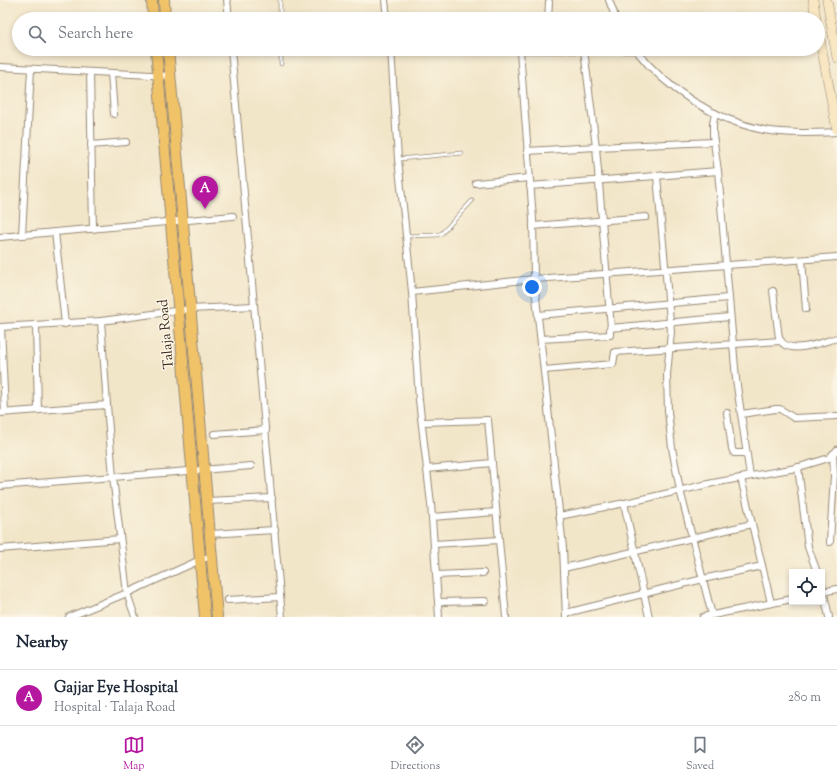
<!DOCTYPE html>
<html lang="en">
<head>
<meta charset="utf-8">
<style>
	body { margin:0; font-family:"Sorts Mill Goudy",serif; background:#f2f2f3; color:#1f2937 }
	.controls { position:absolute; right:12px; bottom:12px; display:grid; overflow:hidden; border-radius:0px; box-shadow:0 2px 6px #0003 }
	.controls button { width:36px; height:36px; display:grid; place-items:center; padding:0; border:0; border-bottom:1px solid #e0e1e3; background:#fff; color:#1f2937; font:20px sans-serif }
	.you { position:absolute; left:532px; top:287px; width:14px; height:14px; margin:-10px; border:3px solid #fff; border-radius:50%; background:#1a73e8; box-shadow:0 0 0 6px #1a73e833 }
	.badge { display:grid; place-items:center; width:26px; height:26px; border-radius:50%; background:#b5179e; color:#fff; font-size:13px; font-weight:700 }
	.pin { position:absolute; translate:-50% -33px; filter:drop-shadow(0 1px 2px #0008) }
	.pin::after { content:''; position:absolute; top:21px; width:14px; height:12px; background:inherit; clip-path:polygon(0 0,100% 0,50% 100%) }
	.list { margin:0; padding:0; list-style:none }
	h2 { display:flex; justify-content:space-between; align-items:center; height:52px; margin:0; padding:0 16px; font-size:17px }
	h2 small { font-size:13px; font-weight:400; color:#747a83 }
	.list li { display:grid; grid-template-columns:26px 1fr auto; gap:12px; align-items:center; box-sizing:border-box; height:56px; padding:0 16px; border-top:1px solid #e0e1e3 }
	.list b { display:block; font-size:15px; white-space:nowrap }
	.list p { margin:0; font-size:13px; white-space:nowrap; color:#747a83 }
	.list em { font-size:13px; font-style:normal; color:#747a83 }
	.icon { flex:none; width:22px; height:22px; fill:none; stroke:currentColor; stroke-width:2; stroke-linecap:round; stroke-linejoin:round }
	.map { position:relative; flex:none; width:837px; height:617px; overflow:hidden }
	.search { position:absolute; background:#fff; box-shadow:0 2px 6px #0003; left:12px; right:12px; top:12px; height:44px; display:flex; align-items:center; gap:10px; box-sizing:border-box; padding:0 14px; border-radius:22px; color:#747a83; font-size:15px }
	.sheet { height:108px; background:#fff }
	nav { display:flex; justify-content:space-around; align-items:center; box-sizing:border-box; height:56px; border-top:1px solid #e0e1e3; background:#fff; font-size:11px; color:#747a83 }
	nav a { display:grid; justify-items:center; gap:2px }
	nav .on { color:#b5179e }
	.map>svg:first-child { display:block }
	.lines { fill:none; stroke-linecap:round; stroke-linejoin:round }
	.lane-casing { stroke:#968874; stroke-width:4.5 }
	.street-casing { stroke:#968874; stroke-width:8 }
	.secondary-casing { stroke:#968874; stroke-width:10 }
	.primary-casing { stroke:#968874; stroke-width:12 }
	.lane { stroke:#fff; stroke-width:3 }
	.street { stroke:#fff; stroke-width:6 }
	.secondary { stroke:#f9e7c3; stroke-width:9 }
	.primary { stroke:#f1c369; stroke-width:10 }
	.labels { text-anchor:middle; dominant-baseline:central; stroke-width:3; stroke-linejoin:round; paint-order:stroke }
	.street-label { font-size:14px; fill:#3b2a1e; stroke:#fcf5e5 }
</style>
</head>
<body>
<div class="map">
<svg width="837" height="617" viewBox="0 0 837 617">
	<rect width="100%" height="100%" fill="#fcf5e5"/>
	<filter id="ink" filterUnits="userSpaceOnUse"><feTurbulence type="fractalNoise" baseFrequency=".025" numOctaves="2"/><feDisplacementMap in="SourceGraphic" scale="8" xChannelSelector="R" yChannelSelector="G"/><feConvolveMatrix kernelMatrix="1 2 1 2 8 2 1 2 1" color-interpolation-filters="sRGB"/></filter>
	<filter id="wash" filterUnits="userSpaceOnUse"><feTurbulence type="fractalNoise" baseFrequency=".012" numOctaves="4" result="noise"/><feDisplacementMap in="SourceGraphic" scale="16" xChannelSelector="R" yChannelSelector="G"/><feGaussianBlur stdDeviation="0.9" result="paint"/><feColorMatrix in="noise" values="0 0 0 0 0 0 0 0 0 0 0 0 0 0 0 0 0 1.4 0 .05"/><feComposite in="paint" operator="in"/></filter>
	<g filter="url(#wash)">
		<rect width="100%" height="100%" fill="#f2e6c9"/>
	</g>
	<g filter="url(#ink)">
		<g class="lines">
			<defs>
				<g id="lane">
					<polyline points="280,0 280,19"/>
					<polyline points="281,49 281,64"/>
					<polyline points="399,159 462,153"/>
					<polyline points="406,236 437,235 442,233 472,201"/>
				</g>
				<g id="street">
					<polyline points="227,0 229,19"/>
					<polyline points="385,0 387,19"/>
					<polyline points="609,0 616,19"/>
					<polyline points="548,19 549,2"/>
					<polyline points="231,49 282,617"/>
					<polyline points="391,49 398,159 412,292 419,400 431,504 439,617"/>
					<polyline points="391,49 636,50"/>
					<path d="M635,49C666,89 714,120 764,130C788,134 813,133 837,132"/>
					<polyline points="584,50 596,147 611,328"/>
					<polyline points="520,51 533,219 534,279 563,548 566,617"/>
					<polyline points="0,67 170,76"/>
					<polyline points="90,72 93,229"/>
					<polyline points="111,73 114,114"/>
					<polyline points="715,113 713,124 713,135 718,171 736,379 750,476"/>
					<polyline points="91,145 126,142"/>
					<polyline points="527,151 596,147 714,142"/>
					<polyline points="657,176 671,332 667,375 668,411 672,448 680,490 712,615"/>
					<polyline points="476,183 529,178"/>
					<polyline points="530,186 718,171"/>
					<polyline points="533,226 646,217"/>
					<polyline points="55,232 65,324"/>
					<polyline points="22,235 31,69"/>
					<polyline points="0,237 233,216"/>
					<polyline points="802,260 806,309"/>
					<path d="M773,291L779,338C787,357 822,342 837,338"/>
					<polyline points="412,292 534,279 837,257"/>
					<polyline points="538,315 728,298"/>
					<polyline points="101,321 107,405"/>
					<polyline points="36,326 38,410"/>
					<polyline points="0,327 101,321 190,309 254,306"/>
					<polyline points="1,327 5,412"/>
					<polyline points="541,339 610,335 610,328 730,317"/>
					<polyline points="544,370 613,364 615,352 781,341"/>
					<polyline points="0,413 107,405 113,477 127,593 135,617"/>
					<polyline points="727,413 732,449 734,453 746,453"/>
					<polyline points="741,414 776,409 780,409 794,418 837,416"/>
					<polyline points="422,422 488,420 506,617"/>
					<polyline points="214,434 266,430"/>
					<polyline points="798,467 808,547 817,572"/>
					<polyline points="427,469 492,463"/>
					<polyline points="741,478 771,603"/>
					<polyline points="0,486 251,466"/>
					<polyline points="207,501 272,498"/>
					<polyline points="624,503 649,617"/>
					<polyline points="559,516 630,502 713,483 796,468 829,458 837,450"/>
					<polyline points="432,517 496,512"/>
					<polyline points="210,534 275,530"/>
					<polyline points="830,542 834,475 833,454"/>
					<polyline points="434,544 499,540"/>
					<polyline points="0,549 120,539"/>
					<polyline points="564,568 752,524"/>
					<polyline points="436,575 483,573"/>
					<polyline points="822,585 829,617"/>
					<polyline points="822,592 837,589"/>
					<polyline points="228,600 280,597"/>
					<polyline points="438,602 485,601"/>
					<polyline points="566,613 703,579 762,566"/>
					<polyline points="69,617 127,593 200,560 212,556"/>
					<polyline points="703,617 792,599"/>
				</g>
				<g id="secondary">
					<polyline points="813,0 816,19"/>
					<polyline points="827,0 837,58"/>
					<polyline points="818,29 837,130"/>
				</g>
				<g id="primary">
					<polyline points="152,0 153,19"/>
					<polyline points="164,0 165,19"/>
					<polyline points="156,49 205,617"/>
					<polyline points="168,49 217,617"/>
				</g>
			</defs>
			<use href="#lane" class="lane-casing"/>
			<use href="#street" class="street-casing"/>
			<use href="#secondary" class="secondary-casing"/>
			<use href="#primary" class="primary-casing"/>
			<use href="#lane" class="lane"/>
			<use href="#street" class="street"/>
			<use href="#secondary" class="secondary"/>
			<use href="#primary" class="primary"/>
		</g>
	</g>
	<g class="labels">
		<g class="street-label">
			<text transform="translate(167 334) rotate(-95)">Talaja Road</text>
		</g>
	</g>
</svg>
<div class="controls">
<button><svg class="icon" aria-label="locate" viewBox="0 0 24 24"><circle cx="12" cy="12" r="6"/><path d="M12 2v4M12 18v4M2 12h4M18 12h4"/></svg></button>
</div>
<div class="you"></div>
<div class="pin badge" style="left:205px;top:209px">A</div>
<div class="search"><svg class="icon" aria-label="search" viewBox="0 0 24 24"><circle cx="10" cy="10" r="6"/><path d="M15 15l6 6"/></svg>Search here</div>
</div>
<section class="sheet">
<h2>Nearby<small></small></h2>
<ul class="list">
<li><span class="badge">A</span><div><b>Gajjar Eye Hospital</b><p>Hospital · Talaja Road</p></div><em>280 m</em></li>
</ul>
</section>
<nav>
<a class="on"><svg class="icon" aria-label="map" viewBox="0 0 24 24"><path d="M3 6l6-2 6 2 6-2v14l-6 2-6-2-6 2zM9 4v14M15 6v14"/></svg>Map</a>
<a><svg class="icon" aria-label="directions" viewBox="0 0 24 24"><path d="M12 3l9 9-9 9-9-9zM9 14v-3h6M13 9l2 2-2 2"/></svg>Directions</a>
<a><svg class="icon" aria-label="saved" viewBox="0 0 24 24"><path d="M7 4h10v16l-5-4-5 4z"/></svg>Saved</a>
</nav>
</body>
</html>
